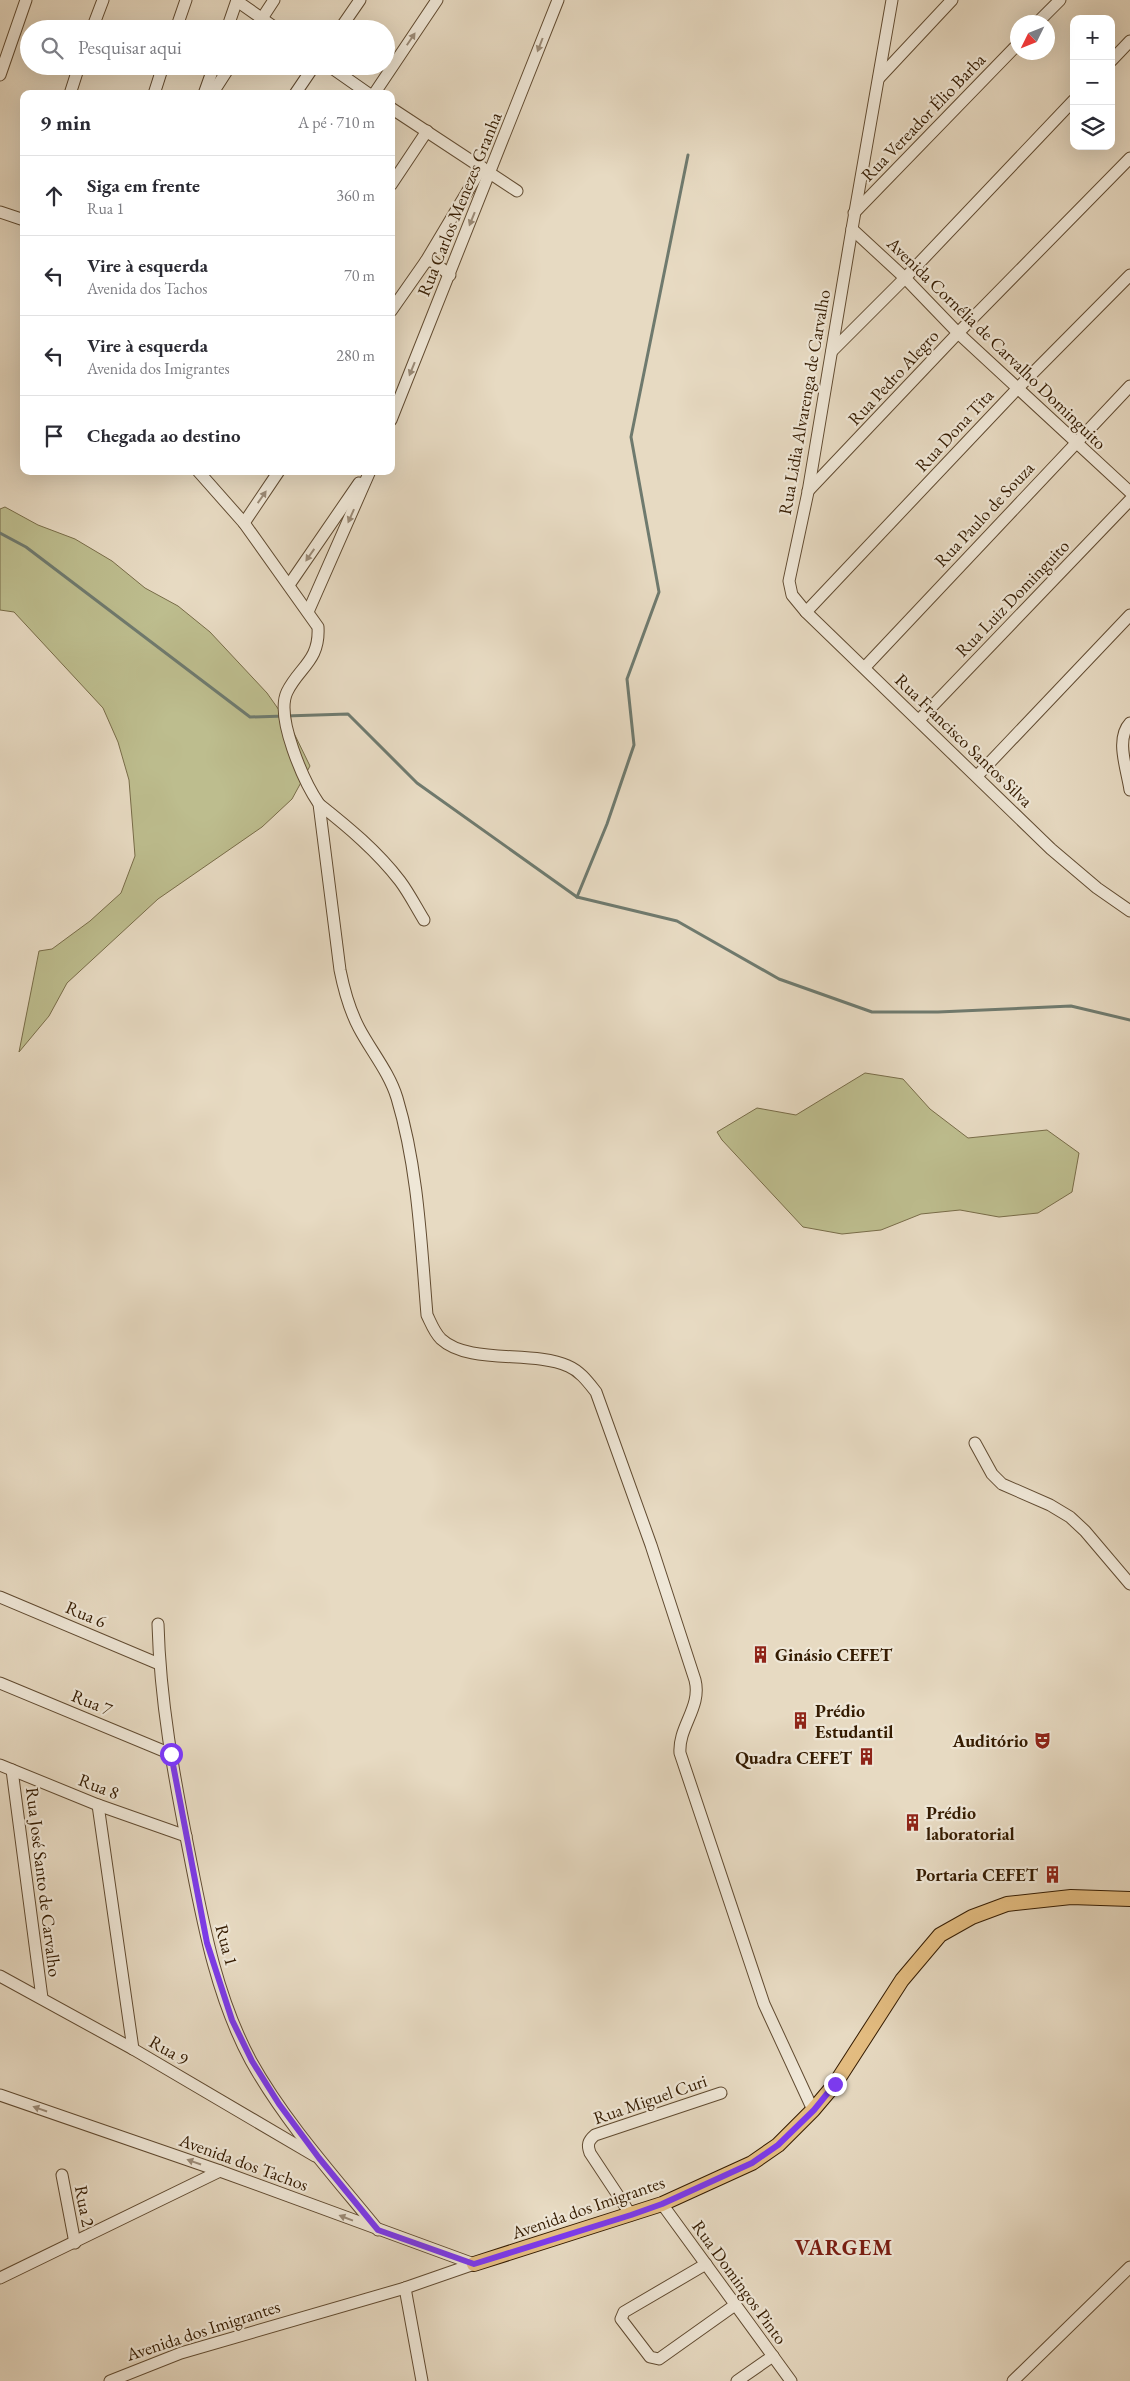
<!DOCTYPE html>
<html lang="pt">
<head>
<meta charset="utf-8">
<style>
	body { margin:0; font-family:"EB Garamond",serif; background:#f7f7f7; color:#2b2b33 }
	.controls { position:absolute; right:15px; top:15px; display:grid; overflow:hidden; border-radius:10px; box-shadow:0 5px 20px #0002 }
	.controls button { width:45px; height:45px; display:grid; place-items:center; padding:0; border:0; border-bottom:1px solid #e1e1e2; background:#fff; color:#2b2b33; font:25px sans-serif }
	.compass { position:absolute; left:1010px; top:15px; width:45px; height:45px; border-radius:50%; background:#fff; box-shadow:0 5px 20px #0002; rotate:227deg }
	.stop { position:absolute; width:15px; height:15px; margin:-11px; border:4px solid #7c3aed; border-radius:50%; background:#fff }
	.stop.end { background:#7c3aed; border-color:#fff; box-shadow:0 1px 5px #0008 }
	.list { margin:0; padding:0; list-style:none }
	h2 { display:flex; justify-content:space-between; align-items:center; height:65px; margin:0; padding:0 20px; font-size:21px }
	h2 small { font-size:16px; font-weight:400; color:#7c7c81 }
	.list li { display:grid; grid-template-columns:32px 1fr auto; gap:15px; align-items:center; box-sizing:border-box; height:80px; padding:0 20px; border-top:1px solid #e1e1e2 }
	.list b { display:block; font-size:19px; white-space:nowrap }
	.list p { margin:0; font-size:16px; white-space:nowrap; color:#7c7c81 }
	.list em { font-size:16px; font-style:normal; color:#7c7c81 }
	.icon { flex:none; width:28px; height:28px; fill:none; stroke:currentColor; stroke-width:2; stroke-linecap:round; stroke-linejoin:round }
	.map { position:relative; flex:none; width:1130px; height:2381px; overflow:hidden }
	.search { position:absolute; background:#fff; box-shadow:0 5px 20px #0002; left:20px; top:20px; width:375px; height:55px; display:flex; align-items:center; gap:12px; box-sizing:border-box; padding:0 18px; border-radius:28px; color:#7c7c81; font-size:19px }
	.panel { position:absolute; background:#fff; box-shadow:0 5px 20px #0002; left:20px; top:90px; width:375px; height:385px; border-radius:10px }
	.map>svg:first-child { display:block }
	.green { fill:#bdbd8e; stroke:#786c48 }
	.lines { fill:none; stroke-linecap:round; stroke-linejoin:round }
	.stream { stroke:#6f7a6e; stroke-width:3 }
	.minor-casing { stroke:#614b31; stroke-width:13 }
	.major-casing { stroke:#341b01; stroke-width:16 }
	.minor { stroke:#efe7d7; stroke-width:11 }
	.major { stroke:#e4bd81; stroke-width:14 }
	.oneway { fill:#9b8b77 }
	.route { stroke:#7c3aed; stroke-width:6 }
	.labels { text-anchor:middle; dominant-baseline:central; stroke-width:4.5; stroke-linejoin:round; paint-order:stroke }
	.street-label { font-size:18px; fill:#341b01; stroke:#efe7d7 }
	.poi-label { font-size:18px; font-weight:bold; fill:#341b01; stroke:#efe7d7; text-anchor:start }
	.district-label { font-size:22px; font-weight:bold; letter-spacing:1px; fill:#7a1f14; stroke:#efe7d7 }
</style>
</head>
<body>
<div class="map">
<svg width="1130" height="2381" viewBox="0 0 1130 2381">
	<rect width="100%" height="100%" fill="#e7dac2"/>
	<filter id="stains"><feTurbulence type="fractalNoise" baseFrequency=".004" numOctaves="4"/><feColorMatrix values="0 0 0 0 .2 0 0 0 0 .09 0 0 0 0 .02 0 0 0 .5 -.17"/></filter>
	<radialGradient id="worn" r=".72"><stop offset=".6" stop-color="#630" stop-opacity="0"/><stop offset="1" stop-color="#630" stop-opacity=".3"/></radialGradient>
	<g class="green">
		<polygon points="5,507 38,525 75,539 112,561 145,588 178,606 210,632 267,693 291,727 310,766 292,799 262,827 158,899 67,983 49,1016 19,1052 39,951 52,949 90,921 121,893 135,856 129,780 118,742 103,708 14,612 0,610 0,509"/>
		<polygon points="865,1073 903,1079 930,1109 968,1138 1047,1130 1079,1153 1072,1192 1038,1213 999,1217 960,1210 921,1214 881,1230 842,1234 803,1227 722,1140 717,1132 757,1108 796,1115"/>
	</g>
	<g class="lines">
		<g class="stream">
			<polyline points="0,533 26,547 250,717 348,714 417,783 577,897 677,921 779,979 872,1012 938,1012 1071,1006 1130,1020"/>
			<polyline points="577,897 607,824 634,745 627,679 659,592 631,437 688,155"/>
		</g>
		<defs>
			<g id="minor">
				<polyline points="892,0 852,229 905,278 958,333 1130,492"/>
				<polyline points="237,1 277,29"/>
				<polyline points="1038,22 1060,0"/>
				<polyline points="92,29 103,0"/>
				<polyline points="176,29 186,0"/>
				<polyline points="227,29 237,0"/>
				<polyline points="255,29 274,0"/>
				<polyline points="340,29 360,0"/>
				<polyline points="1111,61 1130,41"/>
				<polyline points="329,66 369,94"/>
				<polyline points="0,75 26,0"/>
				<polyline points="879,78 952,0"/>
				<polyline points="70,94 79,66"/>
				<polyline points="154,94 163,66"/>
				<polyline points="204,94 214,66"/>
				<polyline points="212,94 230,66"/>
				<polyline points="295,94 314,66"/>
				<polyline points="374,94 437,0"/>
				<polyline points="391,108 517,191"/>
				<polyline points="391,185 427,131"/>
				<polyline points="0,212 24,220"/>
				<polyline points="854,213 1018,44"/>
				<polyline points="852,229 808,492 789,581 792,595 806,612 1051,849 1097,888 1130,911"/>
				<polyline points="426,261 432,261 450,275"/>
				<polyline points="391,311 426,261 482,167"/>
				<polyline points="832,351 905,278 1074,100"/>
				<polyline points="391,420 558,0"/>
				<path d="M198,471L244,523L318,627C320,661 299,667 287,692C275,717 304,782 319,804L340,970C344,990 349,1009 359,1028C371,1051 389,1072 397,1098C418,1168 421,1243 427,1315C431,1323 434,1332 441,1339C469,1365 533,1350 568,1366C580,1371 588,1382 596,1392L651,1545L695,1680C702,1707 678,1727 680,1753L764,2004L813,2110"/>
				<polyline points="808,491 958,333 1130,158"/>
				<polyline points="244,523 279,471"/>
				<polyline points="289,585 359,483"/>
				<polyline points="308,612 370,471"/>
				<polyline points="806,612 1018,388 1130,275"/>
				<polyline points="865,667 1130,386"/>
				<polyline points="919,720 1130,500"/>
				<path d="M1130,723C1115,739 1127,769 1130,790"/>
				<polyline points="977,776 1130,615"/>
				<path d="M319,804C348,827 377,851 400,881C409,893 416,907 424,920"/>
				<polyline points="975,1443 992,1474 1002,1484 1050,1505 1070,1517 1085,1531 1130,1584"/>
				<polyline points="0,1597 159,1664"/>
				<path d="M158,1624C160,1701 174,1777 189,1852C203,1923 216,1996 251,2061C285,2122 334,2176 378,2230"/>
				<polyline points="0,1683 171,1754"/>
				<polyline points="0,1765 98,1805 186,1836"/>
				<polyline points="12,1770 42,1998"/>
				<polyline points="98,1805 133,2049"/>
				<polyline points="0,1976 133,2049 315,2156"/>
				<polyline points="0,2095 220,2171 474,2264"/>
				<polyline points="62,2175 75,2243"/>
				<polyline points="662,2204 791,2381"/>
				<path d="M631,2215L590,2153C587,2145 588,2141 595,2135L721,2093"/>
				<polyline points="706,2264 624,2312 621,2319 650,2357 659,2359 735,2305"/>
				<polyline points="0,2278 220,2171"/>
				<polyline points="405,2288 422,2381"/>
				<polyline points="110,2381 181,2353 405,2288 474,2264"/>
				<polyline points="737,2381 773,2356"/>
				<polyline points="1013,2381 1130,2267"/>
			</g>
			<polyline id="major" points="474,2264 662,2204 752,2163 778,2145 813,2110 835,2084 902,1980 940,1935 972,1917 1007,1904 1071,1897 1130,1899"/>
		</defs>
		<use href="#minor" class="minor-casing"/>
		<use href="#major" class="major-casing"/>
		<use href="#minor" class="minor"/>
		<use href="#major" class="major"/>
	</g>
	<defs><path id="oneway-solid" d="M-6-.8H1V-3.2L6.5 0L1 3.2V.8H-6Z" transform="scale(1.25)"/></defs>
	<g class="oneway">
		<use href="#oneway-solid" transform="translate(411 39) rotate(-56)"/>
		<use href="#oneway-solid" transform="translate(540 45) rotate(111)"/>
		<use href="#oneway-solid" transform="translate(472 219) rotate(112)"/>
		<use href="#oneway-solid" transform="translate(412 369) rotate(112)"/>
		<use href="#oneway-solid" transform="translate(262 497) rotate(-55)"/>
		<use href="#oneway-solid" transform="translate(351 516) rotate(114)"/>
		<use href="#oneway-solid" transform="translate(310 555) rotate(125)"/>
		<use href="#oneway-solid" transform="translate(40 2109) rotate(-161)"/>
		<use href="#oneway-solid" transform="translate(194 2162) rotate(-161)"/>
		<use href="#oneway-solid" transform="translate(346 2218) rotate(-159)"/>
	</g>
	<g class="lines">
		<polyline class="route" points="171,1754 207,1943 232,2020 252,2061 279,2104 319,2158 378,2230 474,2264 631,2215 662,2204 752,2163 778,2145 814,2110 835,2084"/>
	</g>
	<defs>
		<symbol id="building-bare" viewBox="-9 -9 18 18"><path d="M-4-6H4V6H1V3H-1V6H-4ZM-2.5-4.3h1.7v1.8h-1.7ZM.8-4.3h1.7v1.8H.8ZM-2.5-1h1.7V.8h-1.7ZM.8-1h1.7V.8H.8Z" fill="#8f2418" stroke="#efe7d7" stroke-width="2.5" paint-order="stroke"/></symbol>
		<symbol id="theatre-bare" viewBox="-9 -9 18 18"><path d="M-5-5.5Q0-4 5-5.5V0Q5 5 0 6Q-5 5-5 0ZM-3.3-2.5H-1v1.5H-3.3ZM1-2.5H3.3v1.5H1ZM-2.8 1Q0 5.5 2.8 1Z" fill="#8f2418" stroke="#efe7d7" stroke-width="2.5" paint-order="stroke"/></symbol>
	</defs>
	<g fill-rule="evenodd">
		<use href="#building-bare" x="748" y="1642" width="25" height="25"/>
		<use href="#building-bare" x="788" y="1708" width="25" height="25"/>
		<use href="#theatre-bare" x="1030" y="1728" width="25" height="25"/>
		<use href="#building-bare" x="854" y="1744" width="25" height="25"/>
		<use href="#building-bare" x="900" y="1810" width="25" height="25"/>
		<use href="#building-bare" x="1040" y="1862" width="25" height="25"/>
	</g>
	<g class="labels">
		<g class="street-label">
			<text transform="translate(923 117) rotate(-46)">Rua Vereador Élio Barba</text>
			<text transform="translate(459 204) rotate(-68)">Rua Carlos Menezes Granha</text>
			<text transform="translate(997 343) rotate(44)">Avenida Cornélia de Carvalho Dominguito</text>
			<text transform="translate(893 377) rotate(-47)">Rua Pedro Alegro</text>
			<text transform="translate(804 402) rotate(-80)">Rua Lidia Alvarenga de Carvalho</text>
			<text transform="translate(954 430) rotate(-47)">Rua Dona Tita</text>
			<text transform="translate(984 514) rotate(-47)">Rua Paulo de Souza</text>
			<text transform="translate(1012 598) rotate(-46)">Rua Luiz Dominguito</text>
			<text transform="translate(964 740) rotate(44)">Rua Francisco Santos Silva</text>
			<text transform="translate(86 1614) rotate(23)">Rua 6</text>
			<text transform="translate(92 1702) rotate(22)">Rua 7</text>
			<text transform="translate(99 1786) rotate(21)">Rua 8</text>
			<text transform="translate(44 1882) rotate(83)">Rua José Santo de Carvalho</text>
			<text transform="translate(227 1945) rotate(75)">Rua 1</text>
			<text transform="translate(169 2050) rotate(30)">Rua 9</text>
			<text transform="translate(650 2099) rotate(-19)">Rua Miguel Curi</text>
			<text transform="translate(244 2162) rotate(20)">Avenida dos Tachos</text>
			<text transform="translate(85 2206) rotate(79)">Rua 2</text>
			<text transform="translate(588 2207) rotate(-19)">Avenida dos Imigrantes</text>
			<text transform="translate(740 2282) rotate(54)">Rua Domingos Pinto</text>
			<text transform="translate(203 2330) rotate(-18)">Avenida dos Imigrantes</text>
		</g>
		<g class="poi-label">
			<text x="775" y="1654">Ginásio CEFET</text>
			<text x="815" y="1710">Prédio<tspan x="815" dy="21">Estudantil</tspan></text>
			<text x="1028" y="1740" text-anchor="end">Auditório</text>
			<text x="852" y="1757" text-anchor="end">Quadra CEFET</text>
			<text x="926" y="1812">Prédio<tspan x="926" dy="21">laboratorial</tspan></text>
			<text x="1038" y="1874" text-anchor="end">Portaria CEFET</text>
		</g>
		<g class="district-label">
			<text x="844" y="2247">VARGEM</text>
		</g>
	</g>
	<rect width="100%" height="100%" filter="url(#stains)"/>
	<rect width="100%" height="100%" fill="url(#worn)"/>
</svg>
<div class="controls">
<button>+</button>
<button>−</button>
<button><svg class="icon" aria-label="layers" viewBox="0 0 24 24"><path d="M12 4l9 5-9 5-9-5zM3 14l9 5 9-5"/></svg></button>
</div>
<svg class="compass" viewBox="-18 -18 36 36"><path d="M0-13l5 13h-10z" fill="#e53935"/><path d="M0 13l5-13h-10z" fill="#7c7c81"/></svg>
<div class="stop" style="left:171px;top:1754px"></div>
<div class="stop end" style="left:835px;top:2084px"></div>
<div class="search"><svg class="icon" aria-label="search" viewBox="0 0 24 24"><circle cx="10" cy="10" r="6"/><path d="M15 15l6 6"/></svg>Pesquisar aqui</div>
<section class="panel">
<h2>9 min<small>A pé · 710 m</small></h2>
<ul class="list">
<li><svg class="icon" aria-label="ahead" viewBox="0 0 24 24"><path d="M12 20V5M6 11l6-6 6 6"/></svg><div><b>Siga em frente</b><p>Rua 1</p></div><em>360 m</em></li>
<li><svg class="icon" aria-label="left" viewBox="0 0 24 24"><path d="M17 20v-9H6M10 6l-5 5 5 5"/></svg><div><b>Vire à esquerda</b><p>Avenida dos Tachos</p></div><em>70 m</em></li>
<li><svg class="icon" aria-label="left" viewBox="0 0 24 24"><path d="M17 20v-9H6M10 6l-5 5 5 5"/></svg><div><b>Vire à esquerda</b><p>Avenida dos Imigrantes</p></div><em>280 m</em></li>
<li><svg class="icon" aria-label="arrive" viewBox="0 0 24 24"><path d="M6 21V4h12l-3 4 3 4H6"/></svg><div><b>Chegada ao destino</b></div></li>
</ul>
</section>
</div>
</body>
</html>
